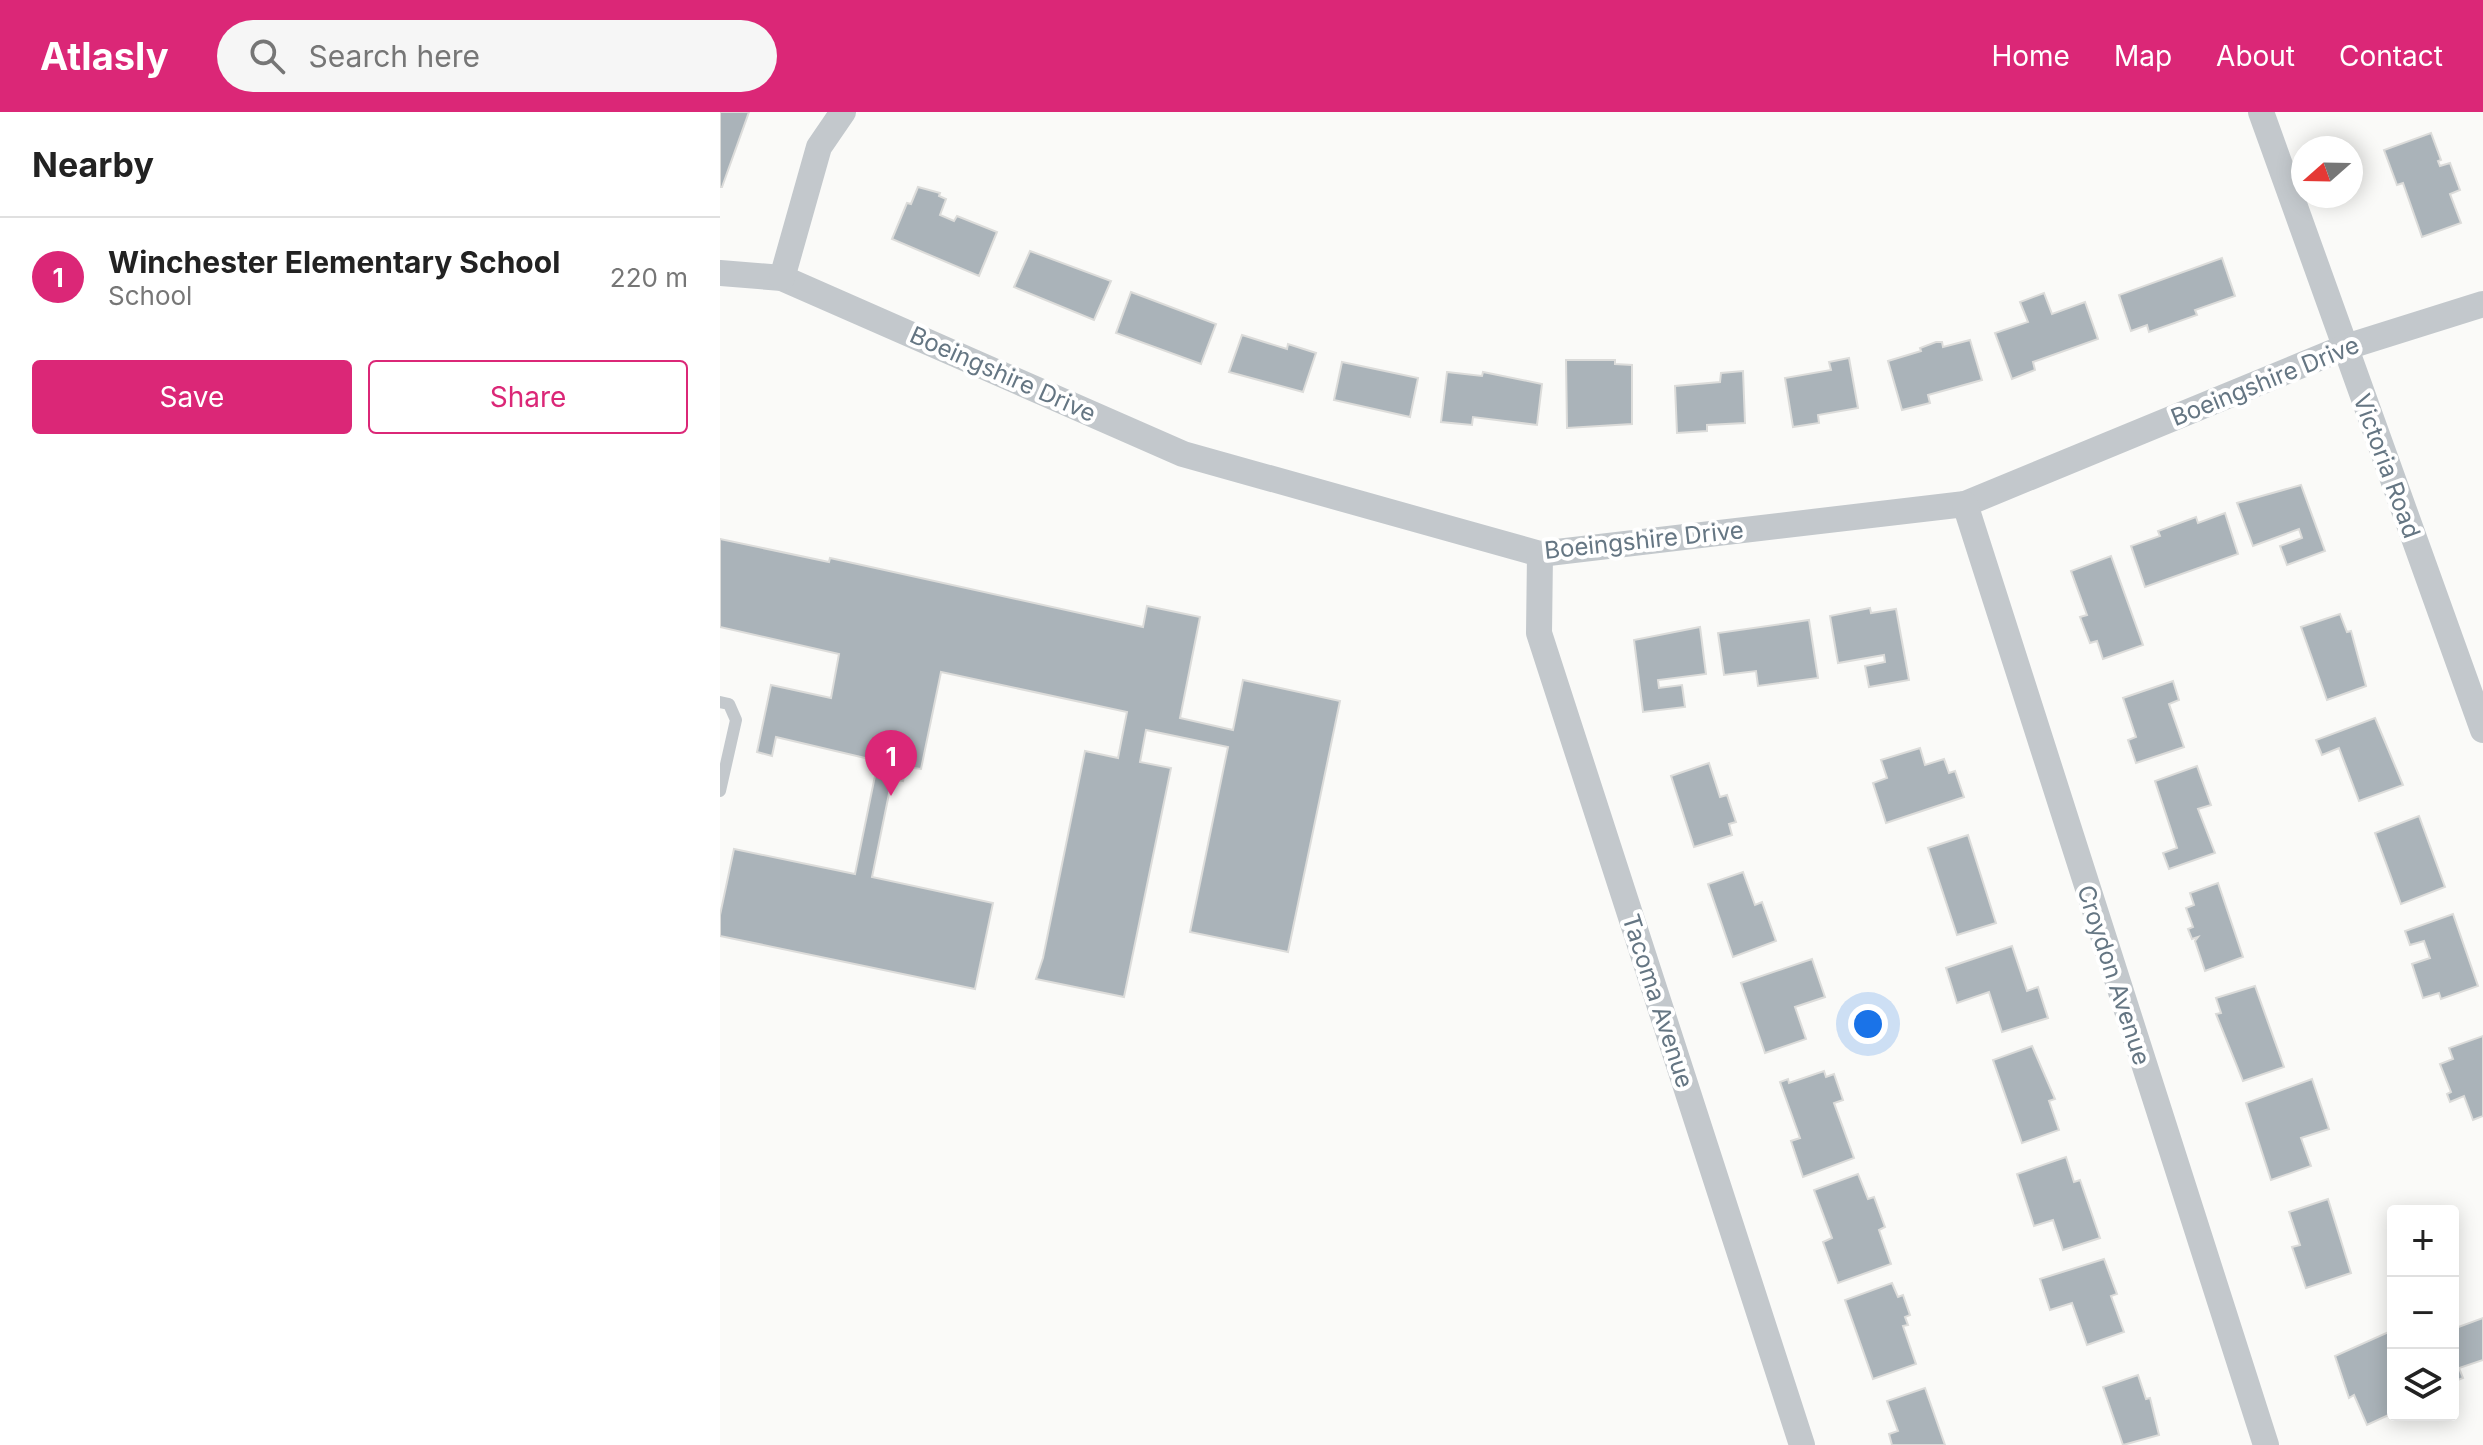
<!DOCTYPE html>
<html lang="en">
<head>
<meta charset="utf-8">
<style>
	body { margin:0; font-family:Inter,sans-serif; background:#f6f6f6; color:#222 }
	.controls { position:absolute; right:24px; bottom:24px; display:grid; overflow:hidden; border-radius:8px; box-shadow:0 4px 20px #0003 }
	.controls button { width:72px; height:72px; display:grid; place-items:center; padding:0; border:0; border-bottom:2px solid #e0e0e0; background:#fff; color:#222; font:40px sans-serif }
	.compass { position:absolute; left:1571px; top:24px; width:72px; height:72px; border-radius:50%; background:#fff; box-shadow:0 4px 20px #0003; rotate:250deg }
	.you { position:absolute; left:1148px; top:912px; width:28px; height:28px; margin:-20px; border:6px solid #fff; border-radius:50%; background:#1a73e8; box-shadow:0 0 0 12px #1a73e833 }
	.badge { display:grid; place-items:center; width:52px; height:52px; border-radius:50%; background:#db2777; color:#fff; font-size:26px; font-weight:700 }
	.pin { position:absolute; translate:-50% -66px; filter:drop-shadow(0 2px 4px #0008) }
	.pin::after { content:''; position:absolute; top:42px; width:28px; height:24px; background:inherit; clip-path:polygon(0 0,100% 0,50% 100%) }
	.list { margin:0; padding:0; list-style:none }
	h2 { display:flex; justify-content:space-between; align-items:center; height:104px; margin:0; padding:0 32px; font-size:34px }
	h2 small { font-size:26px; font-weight:400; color:#767676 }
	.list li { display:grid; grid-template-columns:52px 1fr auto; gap:24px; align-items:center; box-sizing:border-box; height:120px; padding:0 32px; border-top:2px solid #e0e0e0 }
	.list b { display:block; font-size:30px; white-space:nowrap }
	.list p { margin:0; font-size:26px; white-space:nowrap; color:#767676 }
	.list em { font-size:26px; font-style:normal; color:#767676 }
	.actions { display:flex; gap:16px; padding:24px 32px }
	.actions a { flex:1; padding:18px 0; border:2px solid #db2777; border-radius:8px; text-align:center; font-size:28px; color:#db2777 }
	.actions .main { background:#db2777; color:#fff }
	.icon { flex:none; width:44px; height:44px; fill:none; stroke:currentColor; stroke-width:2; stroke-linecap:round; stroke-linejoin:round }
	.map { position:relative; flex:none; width:1763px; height:1333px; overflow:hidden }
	header { display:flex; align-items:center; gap:48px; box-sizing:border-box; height:112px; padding:0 40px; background:#db2777; color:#fff }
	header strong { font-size:38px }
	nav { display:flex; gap:44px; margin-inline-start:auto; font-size:28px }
	.search { width:560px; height:72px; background:#f6f6f6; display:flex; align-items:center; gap:20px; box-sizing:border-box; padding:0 28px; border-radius:44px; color:#767676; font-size:30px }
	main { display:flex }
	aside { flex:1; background:#fff }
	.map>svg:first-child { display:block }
	.building { fill:#aab3b9; stroke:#dcdcda; stroke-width:2 }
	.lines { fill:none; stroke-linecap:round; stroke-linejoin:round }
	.lane { stroke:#c3c8cc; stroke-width:12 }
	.street { stroke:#c3c8cc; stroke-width:26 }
	.labels { text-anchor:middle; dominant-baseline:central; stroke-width:8; stroke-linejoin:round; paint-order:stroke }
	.street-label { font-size:24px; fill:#657683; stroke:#fff }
</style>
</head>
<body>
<header>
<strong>Atlasly</strong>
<div class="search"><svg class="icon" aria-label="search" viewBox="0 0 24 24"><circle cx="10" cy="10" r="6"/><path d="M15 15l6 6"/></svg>Search here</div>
<nav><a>Home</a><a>Map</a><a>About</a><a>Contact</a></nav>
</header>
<main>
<aside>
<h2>Nearby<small></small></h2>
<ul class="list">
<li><span class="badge">1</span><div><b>Winchester Elementary School</b><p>School</p></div><em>220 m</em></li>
</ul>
<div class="actions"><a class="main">Save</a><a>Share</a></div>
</aside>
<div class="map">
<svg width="1763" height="1333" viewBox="0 0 1763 1333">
	<rect width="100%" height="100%" fill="#fafaf8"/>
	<g class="building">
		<polygon points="0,0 29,0 2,75 0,75"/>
		<polygon points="1711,21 1721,48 1718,49 1720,54 1730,51 1740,78 1730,82 1741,111 1702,125 1683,71 1677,73 1664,38"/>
		<polygon points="198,75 220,81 219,84 226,87 220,103 234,109 237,104 277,120 259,164 172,127 187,91 191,92"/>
		<polygon points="310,139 391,169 374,208 294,175"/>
		<polygon points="1502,146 1515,184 1475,198 1477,203 1429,220 1427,213 1411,219 1399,183"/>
		<polygon points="411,180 496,212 481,252 396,221"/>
		<polygon points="1324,181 1332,202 1365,190 1378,227 1313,250 1315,258 1292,267 1275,221 1308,210 1300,190"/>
		<polygon points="522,223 567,237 568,232 596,241 583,280 509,260"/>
		<polygon points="1250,228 1262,268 1208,283 1210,291 1182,298 1168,249 1201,239 1200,236 1216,230 1222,230 1223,235"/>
		<polygon points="1129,246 1138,296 1098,303 1099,311 1073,315 1065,266 1111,258 1109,250"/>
		<polygon points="846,248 895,248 895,252 912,253 912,312 847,316"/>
		<polygon points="622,250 698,266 690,305 614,288"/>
		<polygon points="1023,259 1025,311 987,313 987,319 957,321 955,274 1000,270 1001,261"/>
		<polygon points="727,260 762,264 763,260 822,272 817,313 753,305 752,313 721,310"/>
		<polygon points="1581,373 1605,439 1567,453 1560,434 1582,426 1579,417 1533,434 1517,391"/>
		<polygon points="1505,401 1518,442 1425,475 1411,434 1440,424 1438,419 1476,405 1478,411"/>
		<polygon points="0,427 109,450 110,446 423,515 427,494 480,505 460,606 513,618 523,568 620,589 568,840 470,820 508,635 426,618 420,650 451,656 404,885 316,867 323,846 365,639 398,646 407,600 221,560 201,657 186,655 183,669 172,667 152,765 273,791 255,877 0,824 0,803 14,737 135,762 158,649 56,625 52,644 37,640 51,573 111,586 119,542 0,515"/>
		<polygon points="1391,444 1423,533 1383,547 1377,529 1370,531 1360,505 1367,503 1351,459"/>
		<polygon points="1150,496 1151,501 1176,497 1189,568 1149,575 1145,554 1165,550 1164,543 1118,551 1110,504"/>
		<polygon points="1620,502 1627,520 1631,519 1646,574 1607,588 1581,515"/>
		<polygon points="1089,508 1098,566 1038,574 1036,559 1004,563 998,521"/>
		<polygon points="980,515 986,562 938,568 939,576 962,573 965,595 923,600 914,528"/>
		<polygon points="1453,569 1459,588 1449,592 1464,635 1416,651 1408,628 1416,625 1403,586"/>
		<polygon points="1655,606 1683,673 1639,689 1619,636 1602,643 1596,628"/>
		<polygon points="1200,636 1205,653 1224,647 1229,661 1235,659 1244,685 1166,711 1153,671 1167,666 1161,648"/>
		<polygon points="989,651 1000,685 1007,683 1016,710 1009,712 1012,723 974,735 951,664"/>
		<polygon points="1477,654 1491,693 1478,697 1495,741 1449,757 1443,741 1457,736 1435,669"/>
		<polygon points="1699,704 1725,775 1681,792 1655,721"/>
		<polygon points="1248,723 1276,811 1237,823 1208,736"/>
		<polygon points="1023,760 1035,793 1042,790 1056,829 1013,845 988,772"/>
		<polygon points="1498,771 1523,845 1485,859 1475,829 1478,825 1472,827 1468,817 1473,815 1466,796 1474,793 1470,781"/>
		<polygon points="1733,802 1758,874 1721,887 1719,881 1703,886 1692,852 1710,846 1704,829 1690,833 1685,819"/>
		<polygon points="1292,834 1307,879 1318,875 1328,906 1282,920 1269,880 1237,891 1226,856"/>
		<polygon points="1092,847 1105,885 1075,895 1086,927 1045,941 1021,871"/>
		<polygon points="1535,874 1564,955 1523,969 1496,902 1501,901 1496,886"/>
		<polygon points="1763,924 1763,1004 1753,1008 1744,984 1730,990 1727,982 1731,980 1720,952 1733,947 1729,936"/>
		<polygon points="1312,934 1335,987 1329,989 1339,1018 1302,1031 1273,948"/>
		<polygon points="1104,959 1106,965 1114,962 1123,988 1114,991 1134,1046 1083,1065 1071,1029 1080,1026 1060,970 1068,967 1069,971"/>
		<polygon points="1592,967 1609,1017 1581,1026 1591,1054 1551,1068 1526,991"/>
		<polygon points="1346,1045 1354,1070 1360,1068 1380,1126 1343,1138 1333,1108 1314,1114 1297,1062"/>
		<polygon points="1138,1062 1148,1087 1154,1085 1165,1115 1159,1118 1171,1152 1118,1171 1103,1130 1112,1126 1094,1078"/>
		<polygon points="1608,1087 1631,1161 1586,1176 1572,1135 1580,1133 1569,1100"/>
		<polygon points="1384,1147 1397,1182 1391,1184 1404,1220 1367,1233 1352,1191 1330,1198 1320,1167"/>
		<polygon points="1172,1171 1178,1185 1183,1183 1190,1203 1185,1205 1188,1213 1183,1214 1196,1252 1153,1267 1125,1188"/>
		<polygon points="1763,1206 1763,1248 1739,1256 1743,1266 1733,1270 1733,1217"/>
		<polygon points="1673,1218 1673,1301 1647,1313 1634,1283 1629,1286 1615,1244"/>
		<polygon points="1418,1263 1426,1287 1430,1286 1439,1323 1403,1333 1383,1275"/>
		<polygon points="1205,1276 1225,1333 1172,1333 1169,1322 1178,1319 1167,1289"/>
	</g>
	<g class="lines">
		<polyline class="lane" points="0,590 9,592 16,608 0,679"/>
		<g class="street">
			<polyline points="1541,0 1763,618"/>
			<polyline points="0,161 62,166 463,342 820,442 1245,392 1623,236 1763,192"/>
			<polyline points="62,166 99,35 123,0"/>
			<polyline points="1245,392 1546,1333"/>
			<polyline points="820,442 819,521 1082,1333"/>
		</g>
	</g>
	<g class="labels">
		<g class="street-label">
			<text transform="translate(283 262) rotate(24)">Boeingshire Drive</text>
			<text transform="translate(1545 269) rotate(-22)">Boeingshire Drive</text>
			<text transform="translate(1667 354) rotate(70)">Victoria Road</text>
			<text transform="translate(924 428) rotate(-6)">Boeingshire Drive</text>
			<text transform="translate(1394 863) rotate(72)">Croydon Avenue</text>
			<text transform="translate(938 889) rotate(72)">Tacoma Avenue</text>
		</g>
	</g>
</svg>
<div class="controls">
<button>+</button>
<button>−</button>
<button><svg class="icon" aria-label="layers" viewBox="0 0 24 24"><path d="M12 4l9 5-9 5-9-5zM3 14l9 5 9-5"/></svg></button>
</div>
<svg class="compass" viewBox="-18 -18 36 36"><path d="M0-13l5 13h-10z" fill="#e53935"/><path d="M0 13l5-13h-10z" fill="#767676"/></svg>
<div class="you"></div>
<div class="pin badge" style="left:171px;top:684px">1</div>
</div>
</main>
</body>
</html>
